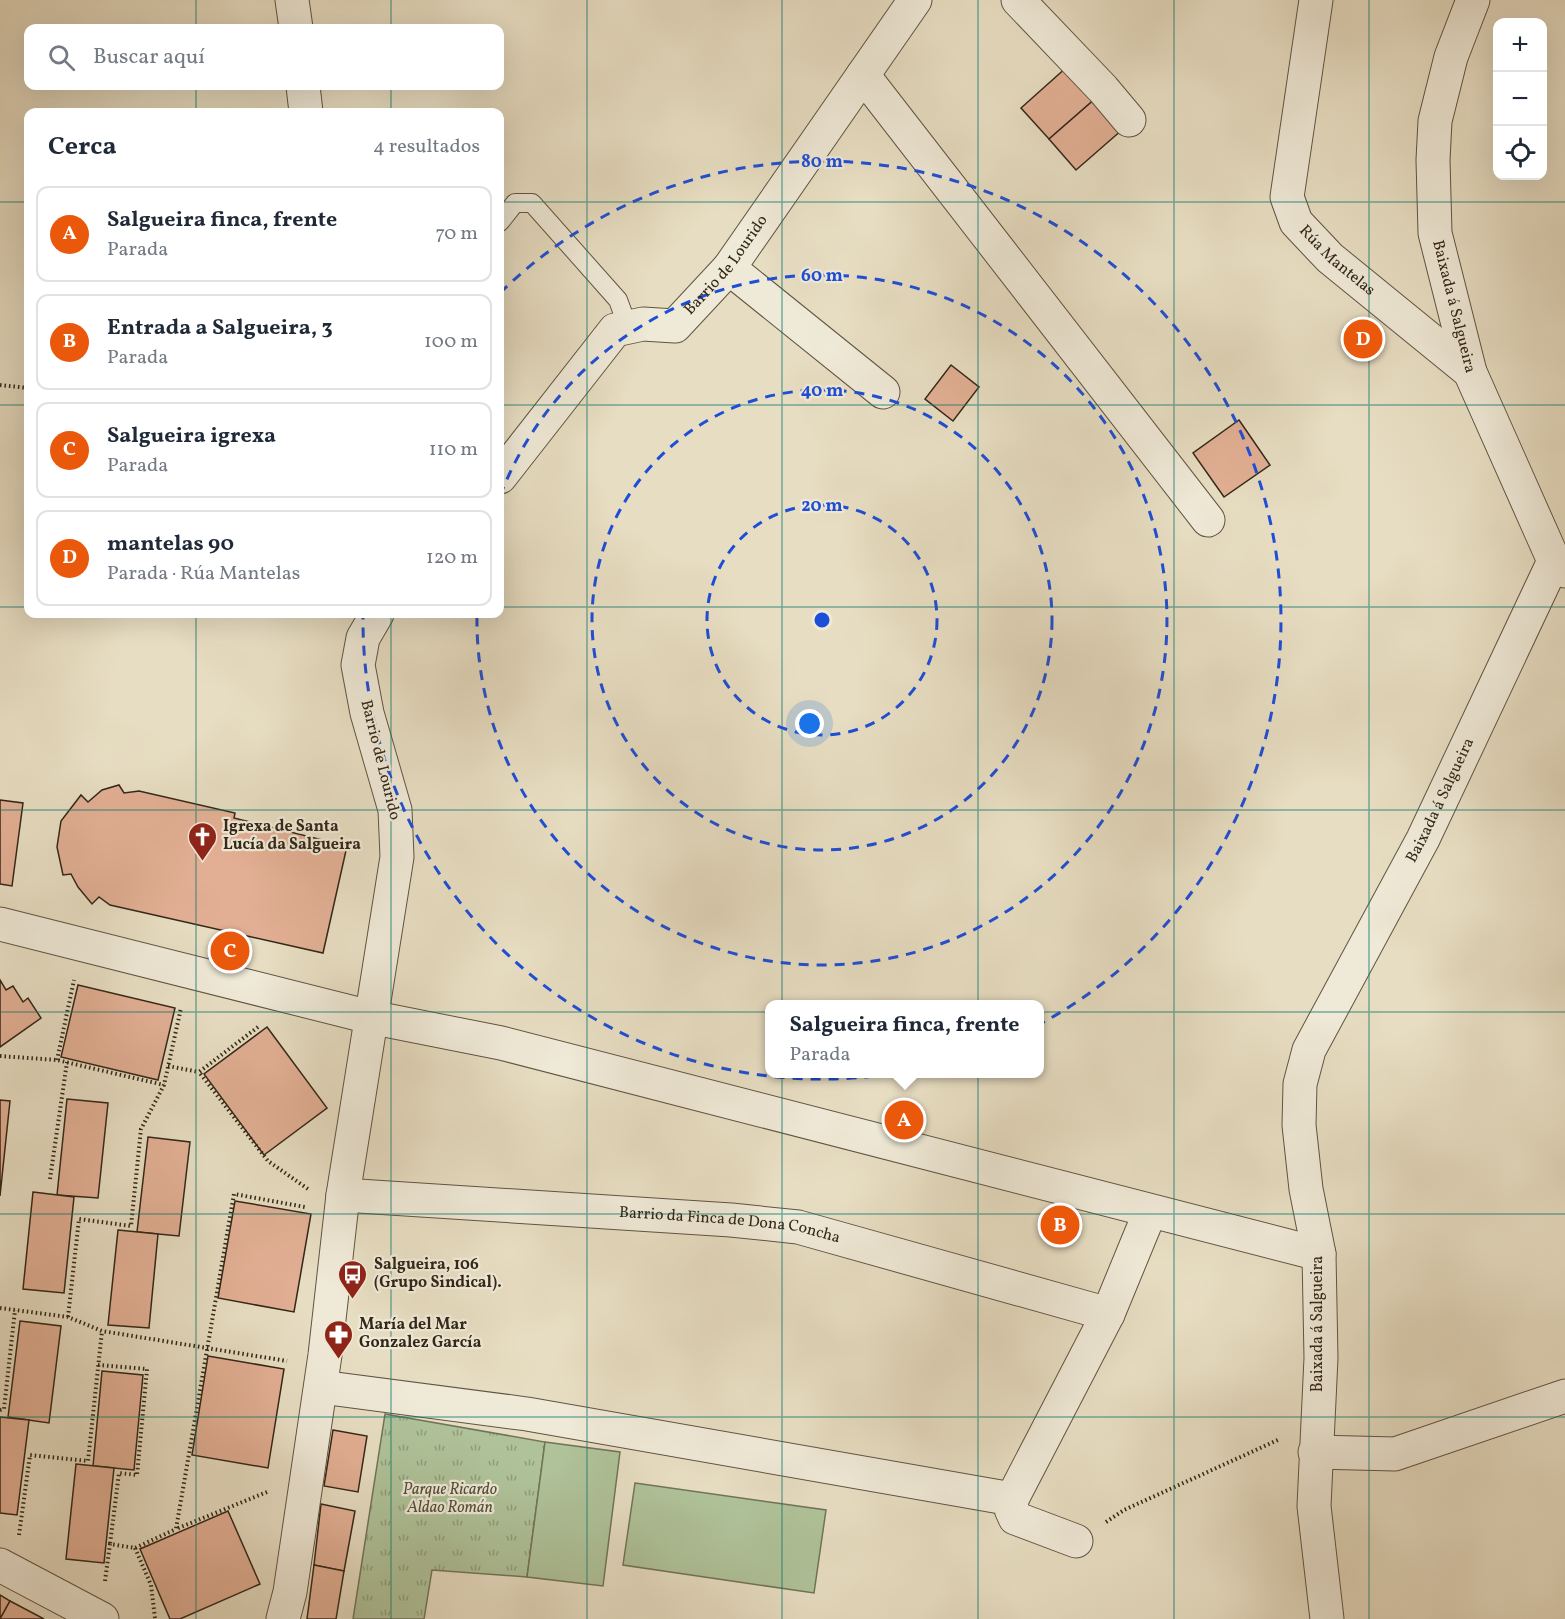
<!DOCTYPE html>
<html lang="es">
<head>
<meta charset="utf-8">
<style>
	body { margin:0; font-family:Vollkorn,serif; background:#f6f6f7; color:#1f2937 }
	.controls { position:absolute; right:18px; top:18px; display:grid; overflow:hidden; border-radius:12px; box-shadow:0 6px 24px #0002 }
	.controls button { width:54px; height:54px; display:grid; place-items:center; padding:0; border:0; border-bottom:2px solid #e0e1e3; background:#fff; color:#1f2937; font:30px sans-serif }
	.you { position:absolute; left:810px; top:724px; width:21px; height:21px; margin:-15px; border:4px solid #fff; border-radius:50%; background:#1a73e8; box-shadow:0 0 0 9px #1a73e833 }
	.badge { display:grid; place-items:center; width:39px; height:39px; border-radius:50%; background:#ea580c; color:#fff; font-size:20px; font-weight:700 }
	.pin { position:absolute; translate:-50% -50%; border:3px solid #fff; box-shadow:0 2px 6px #0006 }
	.popup { position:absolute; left:765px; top:1000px; width:279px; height:78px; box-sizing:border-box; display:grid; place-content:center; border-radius:12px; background:#fff; filter:drop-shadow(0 2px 4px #0005); font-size:20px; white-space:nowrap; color:#747a83 }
	.popup b { font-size:22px; color:#1f2937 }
	.popup::after { content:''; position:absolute; left:50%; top:100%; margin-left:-12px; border:12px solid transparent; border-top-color:#fff }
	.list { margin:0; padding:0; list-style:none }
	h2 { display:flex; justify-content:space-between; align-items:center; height:78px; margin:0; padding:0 24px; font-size:26px }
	h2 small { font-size:20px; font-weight:400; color:#747a83 }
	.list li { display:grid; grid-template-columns:39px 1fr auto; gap:18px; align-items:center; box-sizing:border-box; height:96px; margin:0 12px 12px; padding:0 12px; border:2px solid #e0e1e3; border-radius:12px }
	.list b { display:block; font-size:22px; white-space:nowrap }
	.list p { margin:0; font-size:20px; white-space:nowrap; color:#747a83 }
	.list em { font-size:20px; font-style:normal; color:#747a83 }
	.icon { flex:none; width:33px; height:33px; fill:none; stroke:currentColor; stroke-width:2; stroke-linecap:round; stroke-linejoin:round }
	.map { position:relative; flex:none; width:1565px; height:1619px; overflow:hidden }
	.search { position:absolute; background:#fff; box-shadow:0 6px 24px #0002; left:24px; top:24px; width:480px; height:66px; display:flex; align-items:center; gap:15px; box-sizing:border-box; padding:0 21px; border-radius:12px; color:#747a83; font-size:22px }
	.panel { position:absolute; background:#fff; box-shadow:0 6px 24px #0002; left:24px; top:108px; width:480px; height:510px; border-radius:12px }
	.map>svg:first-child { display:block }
	.park { fill:url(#park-tufts); stroke:#717458; stroke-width:1.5 }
	.garden { fill:#afc299; stroke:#717458; stroke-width:1.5 }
	.building { fill:#e2af94; stroke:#332718; stroke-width:1.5 }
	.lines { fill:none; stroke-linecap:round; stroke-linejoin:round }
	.service-casing { stroke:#605442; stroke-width:20 }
	.minor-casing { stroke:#605442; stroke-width:35 }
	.path { stroke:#332718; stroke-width:4; stroke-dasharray:1.5 3; stroke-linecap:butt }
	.service { stroke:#efe9d7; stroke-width:18 }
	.minor { stroke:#efe9d7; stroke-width:33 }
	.grid { fill:none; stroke:#0f766e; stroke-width:1.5; stroke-opacity:0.55 }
	.ring { fill:none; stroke:#1d4ed8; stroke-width:3; stroke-dasharray:10 8 }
	.labels { text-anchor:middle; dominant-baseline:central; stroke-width:4.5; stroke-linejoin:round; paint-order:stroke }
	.street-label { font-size:16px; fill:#332718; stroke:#efe9d7 }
	.poi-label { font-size:16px; font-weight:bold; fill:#332718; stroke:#efe9d7; text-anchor:start }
	.park-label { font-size:16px; font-style:italic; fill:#524e38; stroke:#efe9d7 }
	.centre { fill:#1d4ed8; stroke:#efe9d7; stroke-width:3 }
	.ring-label { font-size:18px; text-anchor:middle; font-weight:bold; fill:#1d4ed8; stroke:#efe9d7; stroke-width:4.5; stroke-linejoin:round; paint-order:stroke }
</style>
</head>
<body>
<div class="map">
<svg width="1565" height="1619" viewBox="0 0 1565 1619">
	<defs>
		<pattern id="park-tufts" width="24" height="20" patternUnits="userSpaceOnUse" patternTransform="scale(1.5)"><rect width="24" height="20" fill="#afc299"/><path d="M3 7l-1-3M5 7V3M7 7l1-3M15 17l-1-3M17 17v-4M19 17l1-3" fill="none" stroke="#8f9e7c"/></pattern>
	</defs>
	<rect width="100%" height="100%" fill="#e7ddc2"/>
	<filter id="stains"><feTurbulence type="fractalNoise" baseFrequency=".00333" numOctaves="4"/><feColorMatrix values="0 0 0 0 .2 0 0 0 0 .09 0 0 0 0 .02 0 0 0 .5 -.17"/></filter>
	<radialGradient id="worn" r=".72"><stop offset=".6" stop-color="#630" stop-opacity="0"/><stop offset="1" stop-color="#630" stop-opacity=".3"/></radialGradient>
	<polygon class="park" points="385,1414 545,1442 527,1577 432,1570 424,1619 353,1619"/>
	<g class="garden">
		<polygon points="545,1442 620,1452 603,1586 527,1577"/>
		<polygon points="635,1483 826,1510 814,1593 623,1565"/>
	</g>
	<g class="building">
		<polygon points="1068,66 1096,98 1049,139 1021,108"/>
		<polygon points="1096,98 1123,129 1076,170 1049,139"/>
		<polygon points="951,365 979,387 953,421 925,399"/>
		<polygon points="1239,420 1270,465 1224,497 1193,453"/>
		<polygon points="119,785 124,793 139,791 235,813 234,818 347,846 323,953 110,905 99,897 92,904 78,887 71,874 63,875 57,847 61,821 81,795 88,802 102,790"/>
		<polygon points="0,800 23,803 12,886 0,884"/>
		<polygon points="0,980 6,990 13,986 23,1002 28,998 41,1018 0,1047"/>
		<polygon points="78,985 175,1008 158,1080 61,1057"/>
		<polygon points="267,1027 327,1108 264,1155 204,1074"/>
		<polygon points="67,1099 108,1103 98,1198 57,1195"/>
		<polygon points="0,1100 10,1101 0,1196"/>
		<polygon points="148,1137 190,1142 179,1236 137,1232"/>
		<polygon points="33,1192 74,1197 64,1293 23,1289"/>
		<polygon points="235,1201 311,1214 294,1312 218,1298"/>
		<polygon points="118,1230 158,1234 149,1328 108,1325"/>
		<polygon points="20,1321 61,1326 49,1423 8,1417"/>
		<polygon points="208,1356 284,1369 268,1468 192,1455"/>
		<polygon points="102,1371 143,1375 134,1470 93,1466"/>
		<polygon points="0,1417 29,1420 17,1515 0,1513"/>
		<polygon points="333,1430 367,1436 358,1492 324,1486"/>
		<polygon points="76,1464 114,1468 104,1563 66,1559"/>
		<polygon points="321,1504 355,1511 344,1571 314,1565"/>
		<polygon points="228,1511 260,1584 180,1619 170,1619 140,1549"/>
		<polygon points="314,1565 344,1571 336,1619 307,1619"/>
		<polygon points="0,1595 10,1601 0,1619"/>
		<polygon points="10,1601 44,1619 0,1619"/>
	</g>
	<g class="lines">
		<defs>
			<polyline id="service" points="500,222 515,203 532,203 618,300 628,327"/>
			<g id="minor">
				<polyline points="292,0 296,28"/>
				<polyline points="1018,0 1103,89 1129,120"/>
				<path id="s1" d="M1316,0L1287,197L1296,222L1330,258L1470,372"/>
				<path id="s2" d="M1473,0L1451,57L1435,121L1433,160L1435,233L1470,372L1554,561L1565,571"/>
				<polyline points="863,75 1208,520"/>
				<polyline points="303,86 306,112"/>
				<polyline points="729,268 883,392"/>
				<path id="s3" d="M500,477L615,330L643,324L675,326L729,268L915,0"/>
				<polyline points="0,924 370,1017 501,1043 1319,1254"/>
				<path id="s4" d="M343,1195L731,1220L798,1227L1108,1314"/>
				<polyline points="321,1387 527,1414 1012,1499 1011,1509 1015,1518 1076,1541"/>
				<polyline points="1315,1452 1395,1454 1565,1396"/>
				<polyline points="1012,1499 1108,1314 1150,1212"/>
				<polyline points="0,1565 102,1619"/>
				<polyline points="283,1619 290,1592 325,1355 343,1195 397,857 395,810 367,713 358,665 363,638 377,614"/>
				<path id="s5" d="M1327,1619L1314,1506L1321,1358L1319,1254L1306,1189L1299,1125L1300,1084L1309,1050L1423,839L1554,561"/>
			</g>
		</defs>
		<use href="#service" class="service-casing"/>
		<use href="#minor" class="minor-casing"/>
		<g class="path">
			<polyline points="0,385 28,388"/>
			<polyline points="258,1027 199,1072 268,1161 308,1189"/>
			<polyline points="0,1056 57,1060 164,1085"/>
			<polyline points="57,1060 74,980"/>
			<polyline points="168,1066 199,1072"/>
			<polyline points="50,1179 67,1062"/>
			<polyline points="0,1308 68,1317 102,1331 287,1361"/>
			<polyline points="68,1317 79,1219 131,1226 141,1129 164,1085 181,1008"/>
			<polyline points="98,1365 147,1369 137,1475 119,1473 110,1544"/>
			<polyline points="0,1410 4,1409 15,1310"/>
			<polyline points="267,1492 176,1529 234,1194 305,1207"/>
			<polyline points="1106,1522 1124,1510 1280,1439"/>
			<polyline points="19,1535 30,1455 88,1461 102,1331"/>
			<polyline points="135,1548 151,1585 155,1618"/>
			<polyline points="105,1581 110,1544 135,1548 176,1529"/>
		</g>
		<use href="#service" class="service"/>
		<use href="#minor" class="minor"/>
	</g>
	<path class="grid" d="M196,0V28M391,0V28M587,0V1619M782,0V1619M978,0V1619M1174,0V1619M1369,0V1619M196,86V112M391,86V112M0,202H28M500,202H1565M0,405H28M500,405H1565M0,607H28M500,607H1565M196,614V1619M391,614V1619M0,810H1565M0,1012H1565M0,1214H1565M0,1417H1565"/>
	<g class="ring">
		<circle cx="822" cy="620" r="115"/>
		<circle cx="822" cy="620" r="230"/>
		<path d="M500 496A345 345 0 1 1 477 614"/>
		<path d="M500 293A459 459 0 1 1 363 616"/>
	</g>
	<defs>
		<symbol id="church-pin" viewBox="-11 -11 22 30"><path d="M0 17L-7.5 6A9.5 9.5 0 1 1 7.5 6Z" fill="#8f2418" stroke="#efe9d7"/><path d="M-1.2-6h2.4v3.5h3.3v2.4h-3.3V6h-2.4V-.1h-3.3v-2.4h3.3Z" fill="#fff"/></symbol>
		<symbol id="bus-pin" viewBox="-11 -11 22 30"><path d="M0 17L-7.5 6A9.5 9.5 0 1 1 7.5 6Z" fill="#8f2418" stroke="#efe9d7"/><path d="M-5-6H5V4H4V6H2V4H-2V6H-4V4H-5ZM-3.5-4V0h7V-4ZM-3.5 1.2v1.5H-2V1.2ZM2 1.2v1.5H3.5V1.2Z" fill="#fff"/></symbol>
		<symbol id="pharmacy-pin" viewBox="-11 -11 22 30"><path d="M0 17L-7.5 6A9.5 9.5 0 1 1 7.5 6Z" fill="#8f2418" stroke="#efe9d7"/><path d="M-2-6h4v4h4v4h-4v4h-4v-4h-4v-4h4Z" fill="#fff"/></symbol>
	</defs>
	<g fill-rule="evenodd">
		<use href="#church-pin" x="186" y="820" width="33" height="45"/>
		<use href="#bus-pin" x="336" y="1258" width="33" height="45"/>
		<use href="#pharmacy-pin" x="322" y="1318" width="33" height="45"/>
	</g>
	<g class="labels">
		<g class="street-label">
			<text stroke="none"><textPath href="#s1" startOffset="282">Rúa Mantelas</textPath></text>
			<text stroke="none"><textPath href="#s3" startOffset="327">Barrio de Lourido</textPath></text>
			<text stroke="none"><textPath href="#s2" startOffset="315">Baixada á Salgueira</textPath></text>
			<text transform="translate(380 760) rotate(76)">Barrio de Lourido</text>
			<text stroke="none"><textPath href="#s5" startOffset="855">Baixada á Salgueira</textPath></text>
			<text stroke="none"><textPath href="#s4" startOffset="388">Barrio da Finca de Dona Concha</textPath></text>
			<text transform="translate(1318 1324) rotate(-90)">Baixada á Salgueira</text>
		</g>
		<g class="poi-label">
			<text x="223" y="827">Igrexa de Santa<tspan x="223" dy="18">Lucía da Salgueira</tspan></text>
			<text x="374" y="1265">Salgueira, 106<tspan x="374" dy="18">(Grupo Sindical).</tspan></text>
			<text x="359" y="1325">María del Mar<tspan x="359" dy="18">Gonzalez García</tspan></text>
		</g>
		<g class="park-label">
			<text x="450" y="1490">Parque Ricardo<tspan x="450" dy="18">Aldao Román</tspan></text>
		</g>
	</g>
	<circle cx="822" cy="620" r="9" class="centre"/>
	<g class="ring-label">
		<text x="822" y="167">80 m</text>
		<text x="822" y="281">60 m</text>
		<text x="822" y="396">40 m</text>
		<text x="822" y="511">20 m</text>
	</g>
	<rect width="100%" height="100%" filter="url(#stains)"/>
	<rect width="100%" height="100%" fill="url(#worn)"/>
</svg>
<div class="controls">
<button>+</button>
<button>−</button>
<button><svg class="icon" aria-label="locate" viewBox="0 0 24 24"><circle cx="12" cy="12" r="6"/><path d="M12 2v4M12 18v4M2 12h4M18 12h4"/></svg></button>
</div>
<div class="you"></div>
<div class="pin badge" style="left:904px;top:1120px">A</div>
<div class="popup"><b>Salgueira finca, frente</b>Parada</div>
<div class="pin badge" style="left:1060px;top:1225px">B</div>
<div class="pin badge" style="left:230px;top:951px">C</div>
<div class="pin badge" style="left:1363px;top:339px">D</div>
<div class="search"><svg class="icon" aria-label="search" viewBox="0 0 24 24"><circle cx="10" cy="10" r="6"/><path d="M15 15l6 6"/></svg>Buscar aquí</div>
<section class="panel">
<h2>Cerca<small>4 resultados</small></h2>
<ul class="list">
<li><span class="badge">A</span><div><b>Salgueira finca, frente</b><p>Parada</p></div><em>70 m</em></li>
<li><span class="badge">B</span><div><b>Entrada a Salgueira, 3</b><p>Parada</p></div><em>100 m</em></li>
<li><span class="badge">C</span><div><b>Salgueira igrexa</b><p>Parada</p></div><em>110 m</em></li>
<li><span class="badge">D</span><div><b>mantelas 90</b><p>Parada · Rúa Mantelas</p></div><em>120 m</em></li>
</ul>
</section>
</div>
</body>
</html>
